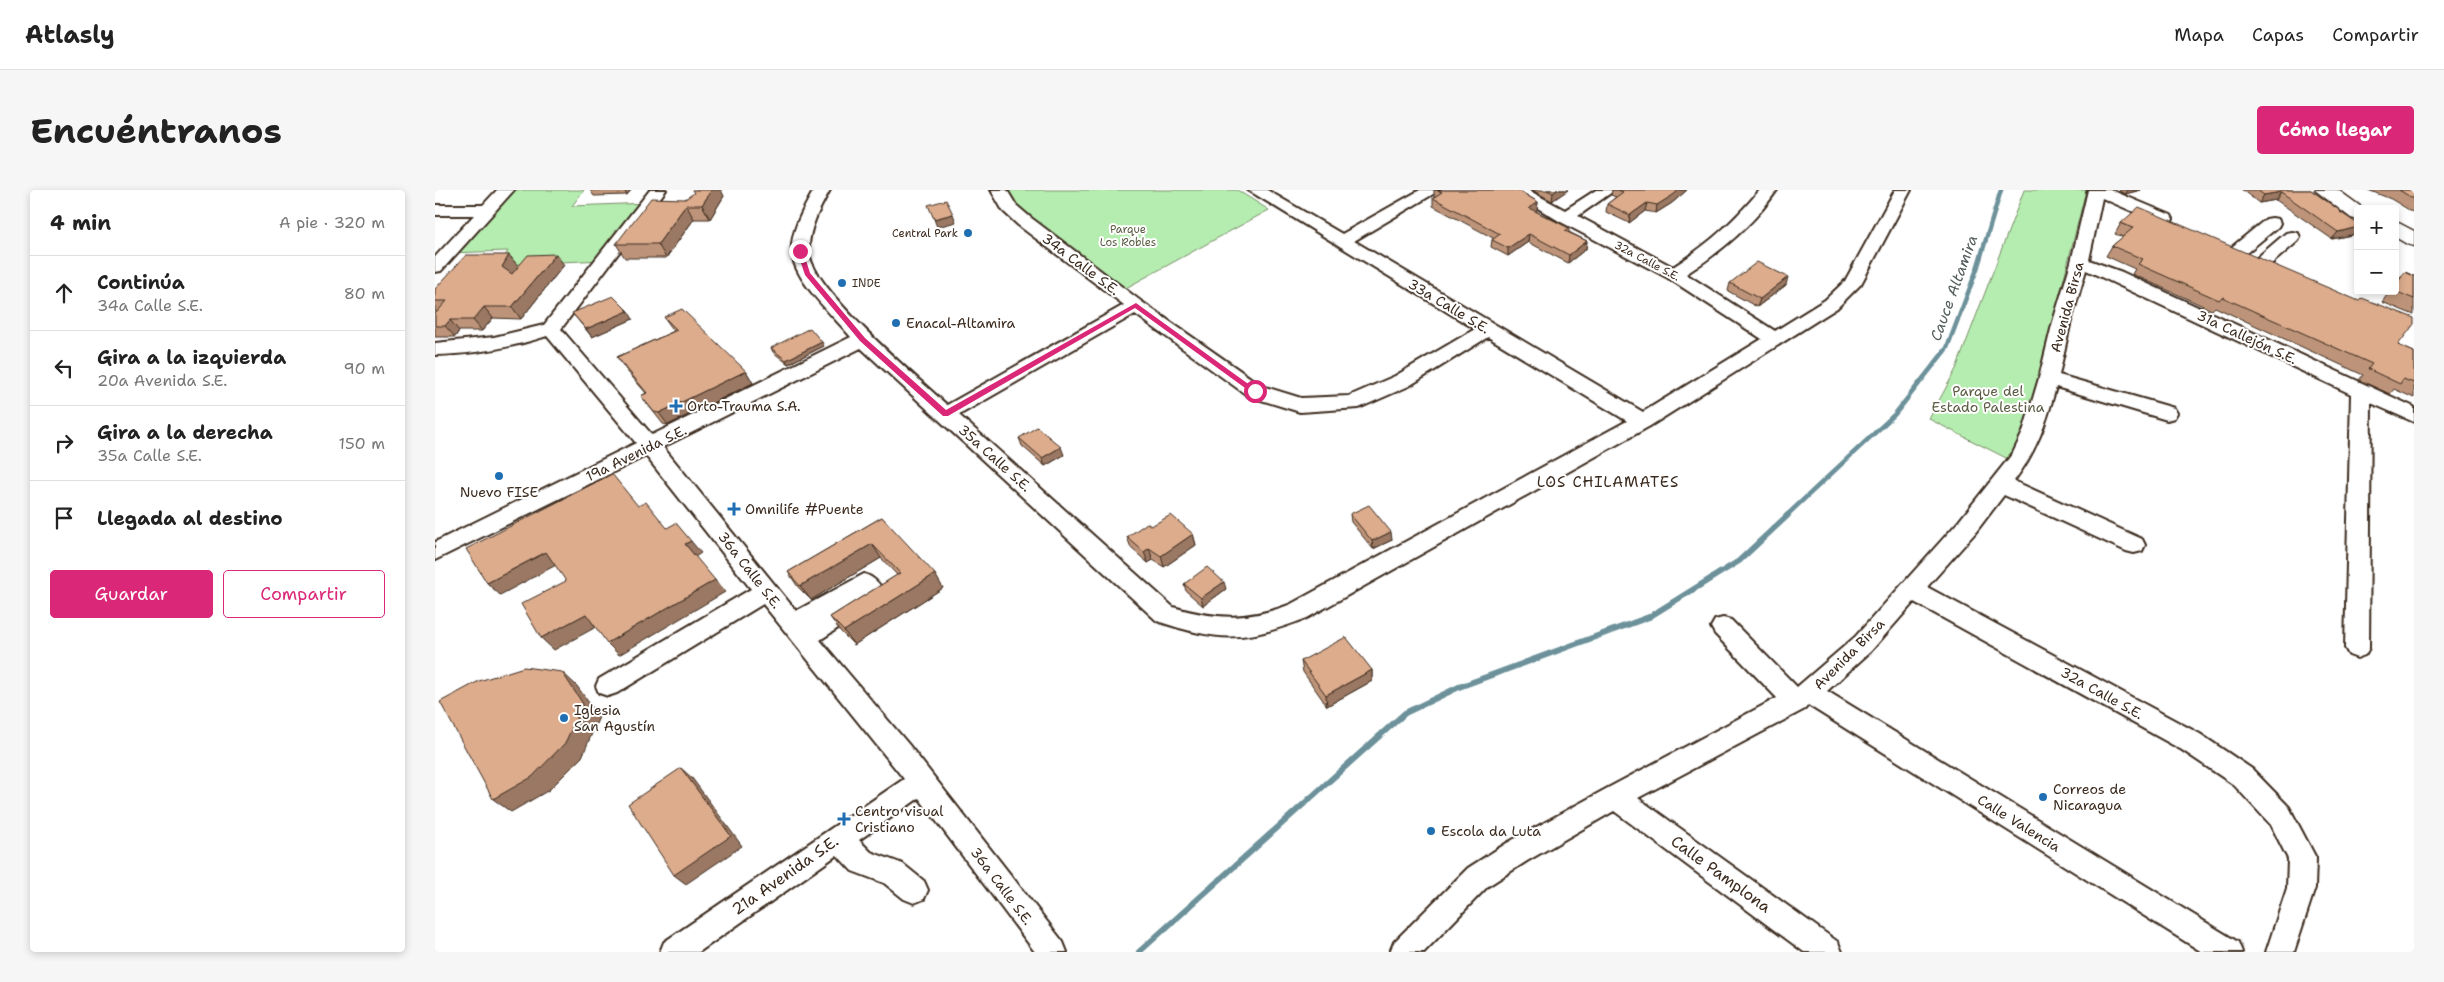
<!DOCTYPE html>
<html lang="es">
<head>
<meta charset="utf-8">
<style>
	body { margin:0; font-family:"Shantell Sans",sans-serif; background:#f6f6f6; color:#222 }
	.controls { position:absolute; right:15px; top:15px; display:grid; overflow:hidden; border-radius:5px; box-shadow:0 2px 8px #0003 }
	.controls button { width:45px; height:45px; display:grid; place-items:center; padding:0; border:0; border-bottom:1px solid #e0e0e0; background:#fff; color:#222; font:25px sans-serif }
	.stop { position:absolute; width:15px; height:15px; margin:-11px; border:4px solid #db2777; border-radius:50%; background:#fff }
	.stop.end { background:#db2777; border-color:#fff; box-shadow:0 1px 5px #0008 }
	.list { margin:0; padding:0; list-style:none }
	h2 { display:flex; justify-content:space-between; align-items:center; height:65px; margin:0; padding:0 20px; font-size:21px }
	h2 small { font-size:16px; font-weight:400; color:#767676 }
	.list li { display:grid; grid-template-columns:32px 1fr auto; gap:15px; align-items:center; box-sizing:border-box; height:75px; padding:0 20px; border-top:1px solid #e0e0e0 }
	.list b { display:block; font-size:19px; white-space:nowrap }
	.list p { margin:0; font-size:16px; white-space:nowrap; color:#767676 }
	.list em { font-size:16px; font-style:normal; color:#767676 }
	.actions { display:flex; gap:10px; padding:15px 20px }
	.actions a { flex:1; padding:11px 0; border:1px solid #db2777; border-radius:5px; text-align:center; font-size:18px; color:#db2777 }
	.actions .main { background:#db2777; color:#fff }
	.icon { flex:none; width:28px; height:28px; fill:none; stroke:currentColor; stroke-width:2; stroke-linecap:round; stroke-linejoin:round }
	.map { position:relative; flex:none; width:1979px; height:762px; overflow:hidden; border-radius:5px }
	header { display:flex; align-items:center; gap:30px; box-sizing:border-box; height:70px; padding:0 25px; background:#fff; border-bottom:1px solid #e0e0e0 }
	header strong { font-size:24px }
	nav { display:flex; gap:28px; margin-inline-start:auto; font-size:18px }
	.intro { display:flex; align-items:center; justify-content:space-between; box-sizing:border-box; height:120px; padding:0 30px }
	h1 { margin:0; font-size:35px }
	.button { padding:12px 22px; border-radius:5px; background:#db2777; color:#fff; font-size:18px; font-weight:700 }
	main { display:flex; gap:30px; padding:0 30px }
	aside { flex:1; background:#fff; border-radius:5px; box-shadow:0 2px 8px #0003 }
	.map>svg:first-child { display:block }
	.green { fill:#b5edb0; stroke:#788c67 }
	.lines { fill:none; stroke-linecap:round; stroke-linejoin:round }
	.stream-far1 { stroke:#6c919a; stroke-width:4.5 }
	.stream { stroke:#6c919a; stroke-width:6 }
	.minor-casing { stroke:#3b2a1e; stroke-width:4 }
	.major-casing { stroke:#3b2a1e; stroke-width:3 }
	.minor { fill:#fff; fill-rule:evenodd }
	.major { fill:#fff; fill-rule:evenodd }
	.wall { fill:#bd9479; stroke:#3b2a1e }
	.shaded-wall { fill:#9a7863; stroke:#3b2a1e }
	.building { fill:#dcac8d; stroke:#3b2a1e }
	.route { fill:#db2777 }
	.poi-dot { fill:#1f6fb2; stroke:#fff; stroke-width:2 }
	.labels { text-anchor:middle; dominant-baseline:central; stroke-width:4; stroke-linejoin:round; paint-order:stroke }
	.far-park-label { font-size:11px; fill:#5a5b42; stroke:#fff }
	.far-poi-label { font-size:11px; fill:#3b2a1e; stroke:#fff; text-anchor:end }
	.far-street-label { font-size:11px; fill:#3b2a1e; stroke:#fff }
	.street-label { font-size:14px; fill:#3b2a1e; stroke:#fff }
	.poi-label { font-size:14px; fill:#3b2a1e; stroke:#fff; text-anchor:start }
	.park-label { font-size:14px; fill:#5a5b42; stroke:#fff }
	.water-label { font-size:15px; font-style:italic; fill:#535d5c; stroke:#fff }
	.neighbourhood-label { font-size:15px; letter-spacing:1px; fill:#3b2a1e; stroke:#fff }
	.near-street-label { font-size:16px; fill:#3b2a1e; stroke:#fff }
</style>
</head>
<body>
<header>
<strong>Atlasly</strong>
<nav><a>Mapa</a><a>Capas</a><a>Compartir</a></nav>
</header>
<div class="intro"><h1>Encuéntranos</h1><a class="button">Cómo llegar</a></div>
<main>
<aside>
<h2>4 min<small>A pie · 320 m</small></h2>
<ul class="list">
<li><svg class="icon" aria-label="ahead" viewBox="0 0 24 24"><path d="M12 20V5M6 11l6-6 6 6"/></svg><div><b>Continúa</b><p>34a Calle S.E.</p></div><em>80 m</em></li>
<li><svg class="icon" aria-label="left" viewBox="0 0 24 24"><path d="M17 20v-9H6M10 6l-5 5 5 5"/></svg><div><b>Gira a la izquierda</b><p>20a Avenida S.E.</p></div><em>90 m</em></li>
<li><svg class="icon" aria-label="right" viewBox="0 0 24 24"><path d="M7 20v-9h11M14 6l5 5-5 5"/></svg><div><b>Gira a la derecha</b><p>35a Calle S.E.</p></div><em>150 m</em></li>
<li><svg class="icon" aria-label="arrive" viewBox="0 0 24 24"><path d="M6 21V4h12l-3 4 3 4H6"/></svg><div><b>Llegada al destino</b></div></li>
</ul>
<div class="actions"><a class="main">Guardar</a><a>Compartir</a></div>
</aside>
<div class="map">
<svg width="1979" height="762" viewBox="0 0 1979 762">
	<rect width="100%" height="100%" fill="#fff"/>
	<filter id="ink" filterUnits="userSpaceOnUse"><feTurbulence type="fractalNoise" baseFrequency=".02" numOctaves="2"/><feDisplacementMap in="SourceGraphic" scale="10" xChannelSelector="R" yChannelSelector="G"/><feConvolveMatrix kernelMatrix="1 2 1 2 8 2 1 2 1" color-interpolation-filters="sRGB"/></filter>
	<g filter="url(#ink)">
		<g class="green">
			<polygon points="71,0 149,0 137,16 213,13 168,70 64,75 73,61 13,63"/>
			<polygon points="572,0 802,0 834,20 689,99 585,20"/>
			<polygon points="1589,0 1651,0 1611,160 1579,272 1494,229 1521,179"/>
		</g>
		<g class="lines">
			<polyline class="stream-far1" points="1351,326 1460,224 1512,158 1542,79 1566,0"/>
			<polyline class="stream" points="704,762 970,523 1024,497 1214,427 1304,371 1353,325"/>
			<defs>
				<g id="minor">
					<polygon points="62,0 79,0 6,81 0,82 0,67 39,25 0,25 0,15 48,15"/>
					<path d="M215,0H231L126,139L217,245L416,147C398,125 359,91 357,62C355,42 370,16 379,0H395C385,18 373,39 374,61C374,97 483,188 512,215L689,115L583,35L568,21L556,0H572L581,15L595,27L707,112L827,196L866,208L914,206L960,186L1040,139L813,0H832L907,44L985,0H1005L919,51L1208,222L1327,149L1233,88L1124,31L1073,0H1093L1130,20L1161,0H1180L1143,26L1238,77C1275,53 1297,33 1325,0H1342C1318,35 1287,61 1251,84L1340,141L1390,110L1410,91L1460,0H1476L1426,94L1402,118L1215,236L872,428C810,452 785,452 722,431L426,158L228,257L361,421L429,384C439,387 445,394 450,403L447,409L385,450L474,555L628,752L632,762H600L484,608L424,650L436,662L468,674L489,691L493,700L489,709L479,713L469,709L449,693L417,681L402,665L264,762H225L229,752L469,589L328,414L182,503L173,506L164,503L161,496L164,489L316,399L211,266L0,370V352L201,253L112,146C75,158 38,164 0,165V153L59,147L109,135ZM700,124L813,206L865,222L924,218L974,196L1053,147L1192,231L856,414C813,431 782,430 738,417L524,225Z"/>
					<path d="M1653,0H1676L1736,25L1738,29L1736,33H1724L1667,8L1654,70L1687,82L1979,217V232L1936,213L1934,458L1930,465L1922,468L1914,465L1910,458L1916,204L1651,80L1635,135L1624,185L1739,218L1742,223L1739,228L1732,230L1621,197C1611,234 1602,260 1579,291L1707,349L1710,355L1707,361L1699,363L1691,361L1569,305L1540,343L1492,397L1765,544L1817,579L1854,617L1881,668L1880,698L1859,762H1831L1852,698L1853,669L1836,635L1799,595L1747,560L1479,412L1436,461L1392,501L1803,752L1807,762H1767L1373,515L1370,519L1203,608L1403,752L1407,762H1369L1179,621L1092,671L1053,696L989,762H955L959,752L1033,678L1072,653L1171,599L1342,508L1280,444L1276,437L1280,430L1288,428L1296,430L1362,497L1420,447L1524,331L1578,263L1588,242L1604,188L1617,135L1636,72Z"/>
					<polygon points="1837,28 1843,29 1845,33 1843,37 1810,64 1798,64 1795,60 1798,56 1831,29"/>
					<polygon points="1857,42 1863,43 1865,47 1863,51 1835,75 1823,75 1820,71 1823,67 1851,43"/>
				</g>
				<g id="major">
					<polygon points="1880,0 1903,0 1929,19 1923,19 1923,30 1916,28"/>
					<polygon points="1960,31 1979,41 1979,56 1972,54 1960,47"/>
				</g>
			</defs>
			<use href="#minor" class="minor-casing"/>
			<use href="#major" class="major-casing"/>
			<use href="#minor" class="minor"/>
			<use href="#major" class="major"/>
		</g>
		<g class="wall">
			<polygon points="155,0 196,0 192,5 159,6"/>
			<polygon points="999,0 1083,0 1103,12 1102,20 1101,21 1134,38 1134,42 1152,51 1151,59 1133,73 1093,52 1073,66 1056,57 1057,50 1058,48 998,16 998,8 1000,7 999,6"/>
			<polygon points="1097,0 1133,0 1117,11"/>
			<polygon points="1177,0 1252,0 1237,13 1221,23 1210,21 1194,33 1171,22 1172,14 1181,7 1176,5"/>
			<polygon points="1685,0 1706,0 1690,4 1684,1"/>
			<polygon points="1807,0 1876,0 1907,22 1906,23 1921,44 1897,49 1841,10 1824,13"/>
			<polygon points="1933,0 1979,0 1979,23 1956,9"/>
			<polygon points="289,6 275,29 259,29 231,68 190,68 181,54 250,9"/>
			<polygon points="1686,33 1979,162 1979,208 1959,199 1955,204 1924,190 1928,185 1780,117 1777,120 1697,84 1700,79 1671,66 1677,56 1688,47 1680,44"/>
			<polygon points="74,65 83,76 81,79 129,75 86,129 58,128 47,141 24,141 20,147 0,147 0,124 2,122 0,122 0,99"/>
			<polygon points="1970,82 1979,86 1979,125 1947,112 1955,101 1960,101 1960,94"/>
			<polygon points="1295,93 1351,95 1322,117 1293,101"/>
			<polygon points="137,123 198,129 157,147"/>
			<polygon points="229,127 311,181 318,193 233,235 228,234 206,206 211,203 191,180 182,167 239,141"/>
			<polygon points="389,156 353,174 338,162 336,158"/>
			<polygon points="584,248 629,265 610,276 587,256"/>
			<polygon points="915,324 957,350 938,359 916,332"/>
			<polygon points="447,327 508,398 419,455 406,442 395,427 462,385 446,368 376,410 363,397 353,382"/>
			<polygon points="716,336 758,344 761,355 729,377 718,370 713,373 696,358 692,347"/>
			<polygon points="749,394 791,399 768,416 751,401"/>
			<polygon points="866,471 937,480 937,491 892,516 868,482"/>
		</g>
		<g class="shaded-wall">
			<polygon points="189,0 196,0 192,5"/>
			<polygon points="277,0 286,0 289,6 275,29 267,15"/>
			<polygon points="1122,0 1133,0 1117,11 1118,3"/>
			<polygon points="1244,0 1252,0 1237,13 1221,23 1222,15"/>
			<polygon points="1693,0 1706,0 1690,4"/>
			<polygon points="1846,2 1841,10 1824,13 1829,5"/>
			<polygon points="1103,12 1102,20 1094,25 1094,18"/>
			<polygon points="1212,13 1210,21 1194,33 1195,25"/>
			<polygon points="251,15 259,29 231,68 223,54"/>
			<polygon points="518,24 521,32 502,37 499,29"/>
			<polygon points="1923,37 1923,42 1921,44 1897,49 1903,42"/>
			<polygon points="1094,44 1093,52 1073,66 1073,58"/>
			<polygon points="1152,51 1151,59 1133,73 1134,65"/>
			<polygon points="121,64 129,75 86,129 77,117"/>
			<polygon points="74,65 83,76 76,89 67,77"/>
			<polygon points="1353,87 1351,95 1322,117 1325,109"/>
			<polygon points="49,117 58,128 47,141 38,130"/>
			<polygon points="193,121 198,129 157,147 151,139"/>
			<polygon points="15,130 24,141 20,147 10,136"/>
			<polygon points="387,152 389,156 353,174 351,170"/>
			<polygon points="311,181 318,193 233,235 224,223"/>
			<polygon points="626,257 629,265 610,276 607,268"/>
			<polygon points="956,342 957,350 938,359 937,351"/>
			<polygon points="758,344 761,355 729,377 726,366"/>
			<polygon points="256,351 266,363 260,367 250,354"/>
			<polygon points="437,354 446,368 376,410 365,396"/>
			<polygon points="714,358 718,370 713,373 709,362"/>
			<polygon points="111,362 123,374 65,405 52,393"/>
			<polygon points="500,384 508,398 419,455 409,441"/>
			<polygon points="280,390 290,402 184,465 172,453"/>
			<polygon points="789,392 791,399 768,416 766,408"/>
			<polygon points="151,424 163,436 119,460 106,448"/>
			<polygon points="937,480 937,491 892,516 891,505"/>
			<polygon points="127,482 142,496 164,527 147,567 114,600 76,622 58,609"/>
			<polygon points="246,578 257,588 307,656 251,694 239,685"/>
		</g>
		<g class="building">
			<polygon points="257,0 277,0 267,15 251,15 223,54 181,54 216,8 250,9 259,3"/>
			<polygon points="1002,0 1083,0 1103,12 1094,18 1134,38 1130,41 1152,51 1134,65 1094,44 1073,58 1057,50 1065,44 998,8 1007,2"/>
			<polygon points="1112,0 1122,0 1118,3"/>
			<polygon points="1183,0 1244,0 1238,5 1222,15 1212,13 1195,25 1172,14 1188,2"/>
			<polygon points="1822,0 1876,0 1907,22 1905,22 1923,34 1923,37 1903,42 1846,2 1829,5"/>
			<polygon points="1964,0 1979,0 1979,9"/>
			<polygon points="511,10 518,24 499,29 493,15"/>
			<polygon points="1704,17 1924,111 1927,108 1979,128 1979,134 1963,155 1979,162 1979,193 1968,189 1965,194 1933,179 1937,174 1787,107 1784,110 1703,74 1708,69 1677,56 1698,38 1686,33"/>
			<polygon points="121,64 77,117 49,117 38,130 15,130 10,136 0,136 0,124 12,111 0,111 0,99 31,65 74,65 67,77 77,84 93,65"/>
			<polygon points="1322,72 1353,87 1325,109 1295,93"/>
			<polygon points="1970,82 1979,86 1979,109 1960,101 1960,96"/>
			<polygon points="178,106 193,121 151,139 137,123"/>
			<polygon points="247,119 311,181 224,223 219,222 206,206 212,203 182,167 242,140 229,127"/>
			<polygon points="375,138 387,152 351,170 336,158"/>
			<polygon points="602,237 626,257 607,268 584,248"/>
			<polygon points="177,284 203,316 211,312 232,338 241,333 256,351 250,354 280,390 172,453 151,424 106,448 86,414 131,391 111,362 52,393 31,359"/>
			<polygon points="934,315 956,342 937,351 915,324"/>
			<polygon points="736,325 758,344 726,366 714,358 709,362 692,347 712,333 716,336"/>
			<polygon points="447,327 500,384 409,441 395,427 465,383 437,354 365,396 353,382"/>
			<polygon points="772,377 789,392 766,408 749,394"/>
			<polygon points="911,447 937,480 891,505 866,471"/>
			<polygon points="89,477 127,482 148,514 130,553 97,587 58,609 5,512 44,491"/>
			<polygon points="246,578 296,646 239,685 193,614"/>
		</g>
	</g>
	<polygon class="route" points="365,60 368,61 375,83 430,148 511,220 701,113 823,201 817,203 700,118 513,226 508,226 425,151 370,85 362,61"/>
	<g class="poi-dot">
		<circle cx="533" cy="43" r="5"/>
		<circle cx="407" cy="93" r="5"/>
		<circle cx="461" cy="133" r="5"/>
		<path d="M238.5 208.5h5v5h5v5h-5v5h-5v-5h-5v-5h5z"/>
		<circle cx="64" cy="286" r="5"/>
		<path d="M296.5 311.5h5v5h5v5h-5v5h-5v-5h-5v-5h5z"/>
		<circle cx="129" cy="528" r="5"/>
		<circle cx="1608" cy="607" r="5"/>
		<path d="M406.5 621.5h5v5h5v5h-5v5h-5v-5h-5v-5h5z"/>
		<circle cx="996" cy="641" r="5"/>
	</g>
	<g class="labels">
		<g class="far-park-label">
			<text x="693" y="39">Parque<tspan x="693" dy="13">Los Robles</tspan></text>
		</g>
		<g class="far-poi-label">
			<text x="523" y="43">Central Park</text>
			<text x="417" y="93" text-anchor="start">INDE</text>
		</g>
		<g class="far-street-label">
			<text transform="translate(1212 71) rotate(28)">32a Calle S.E.</text>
		</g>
		<g class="street-label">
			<text transform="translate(646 74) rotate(37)">34a Calle S.E.</text>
			<text transform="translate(1014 116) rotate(31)">33a Calle S.E.</text>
			<text transform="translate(1632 117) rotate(-75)">Avenida Birsa</text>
			<text transform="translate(1812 147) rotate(25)">31a Callejón S.E.</text>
			<text transform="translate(201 263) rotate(-26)">19a Avenida S.E.</text>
			<text transform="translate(560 268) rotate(42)">35a Calle S.E.</text>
			<text transform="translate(315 380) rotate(52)">36a Calle S.E.</text>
			<text transform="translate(1414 464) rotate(-45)">Avenida Birsa</text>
			<text transform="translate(1667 503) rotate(29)">32a Calle S.E.</text>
			<text transform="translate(1584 633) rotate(32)">Calle Valencia</text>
			<text transform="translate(567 696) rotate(53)">36a Calle S.E.</text>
		</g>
		<g class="poi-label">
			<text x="471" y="133">Enacal-Altamira</text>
			<text x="252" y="216">Orto-Trauma S.A.</text>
			<text x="64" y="302" text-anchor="middle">Nuevo FISE</text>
			<text x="310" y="319">Omnilife #Puente</text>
			<text x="139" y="520">Iglesia<tspan x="139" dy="16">San Agustín</tspan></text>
			<text x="1618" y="599">Correos de<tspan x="1618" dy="16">Nicaragua</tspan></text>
			<text x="420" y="621">Centro visual<tspan x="420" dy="16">Cristiano</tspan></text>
			<text x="1006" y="641">Escola da Luta</text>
		</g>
		<g class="park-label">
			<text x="1553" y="201">Parque del<tspan x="1553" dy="16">Estado Palestina</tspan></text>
		</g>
		<g class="water-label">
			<text transform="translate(1519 98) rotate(-70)">Cauce Altamira</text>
		</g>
		<g class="neighbourhood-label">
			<text x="1173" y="292">LOS CHILAMATES</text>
		</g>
		<g class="near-street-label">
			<text transform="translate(1286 684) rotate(36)">Calle Pamplona</text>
			<text transform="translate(350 685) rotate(-35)">21a Avenida S.E.</text>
		</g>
	</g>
</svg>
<div class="controls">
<button>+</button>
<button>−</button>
</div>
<div class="stop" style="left:820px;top:201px"></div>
<div class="stop end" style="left:365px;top:61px"></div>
</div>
</main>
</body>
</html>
